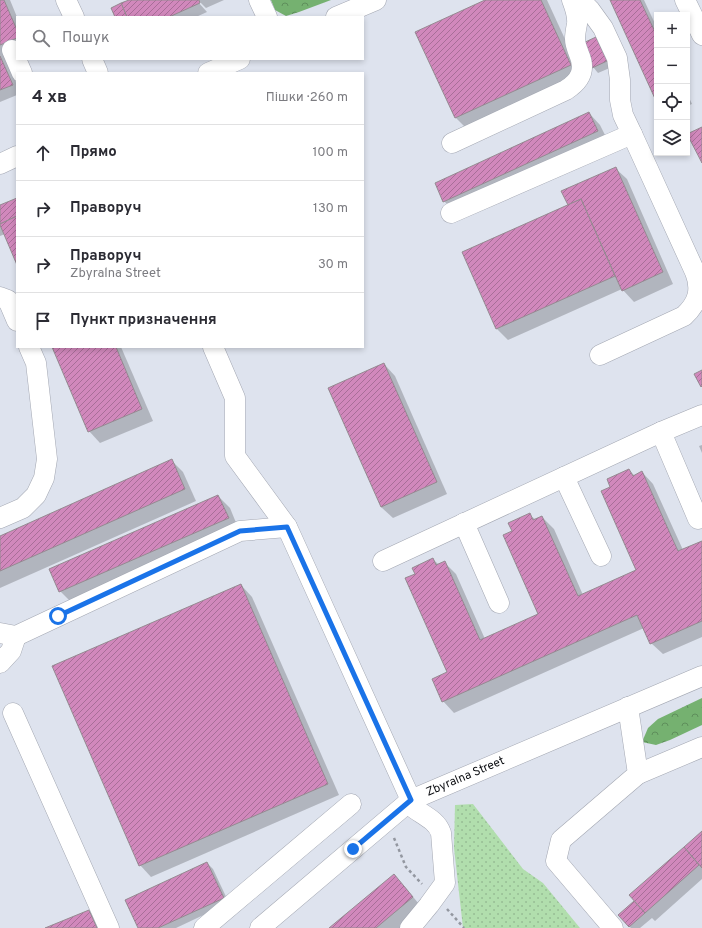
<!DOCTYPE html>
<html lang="uk">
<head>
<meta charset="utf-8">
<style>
	body { margin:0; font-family:Overpass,sans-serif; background:#f2f2f3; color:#2b2b33 }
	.controls { position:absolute; right:12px; top:12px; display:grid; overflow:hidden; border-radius:0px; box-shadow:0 2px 6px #0003 }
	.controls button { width:36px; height:36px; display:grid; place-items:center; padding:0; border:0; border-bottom:1px solid #e1e1e2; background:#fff; color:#2b2b33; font:20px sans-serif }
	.stop { position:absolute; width:12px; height:12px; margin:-9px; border:3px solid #1a73e8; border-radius:50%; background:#fff }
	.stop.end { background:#1a73e8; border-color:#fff; box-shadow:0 1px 4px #0008 }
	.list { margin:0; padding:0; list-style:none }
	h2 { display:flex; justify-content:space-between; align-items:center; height:52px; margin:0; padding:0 16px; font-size:17px }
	h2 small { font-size:13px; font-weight:400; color:#7c7c81 }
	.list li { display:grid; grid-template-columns:26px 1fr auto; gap:12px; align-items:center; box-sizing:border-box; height:56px; padding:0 16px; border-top:1px solid #e1e1e2 }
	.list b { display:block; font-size:15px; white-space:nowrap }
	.list p { margin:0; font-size:13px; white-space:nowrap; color:#7c7c81 }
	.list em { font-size:13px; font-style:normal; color:#7c7c81 }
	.icon { flex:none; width:22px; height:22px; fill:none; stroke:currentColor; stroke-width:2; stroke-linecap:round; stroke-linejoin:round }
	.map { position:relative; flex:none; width:702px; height:928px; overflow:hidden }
	.search { position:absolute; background:#fff; box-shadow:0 2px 6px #0003; left:16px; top:16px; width:348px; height:44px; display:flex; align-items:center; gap:10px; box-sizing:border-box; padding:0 14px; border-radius:0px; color:#7c7c81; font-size:15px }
	.panel { position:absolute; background:#fff; box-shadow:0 2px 6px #0003; left:16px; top:72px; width:348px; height:276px; border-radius:0px }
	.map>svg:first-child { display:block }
	.green { fill:url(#green-dots) }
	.forest { fill:url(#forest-crowns) }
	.shadow { fill:#0003 }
	.building { fill:url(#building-hatch); stroke:#958a91 }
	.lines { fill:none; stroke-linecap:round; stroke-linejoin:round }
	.minor-casing { stroke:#a3a7b2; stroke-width:21 }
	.path { stroke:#9397a0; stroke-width:2.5; stroke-dasharray:3 3; stroke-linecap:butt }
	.minor { stroke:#fff; stroke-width:20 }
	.route { stroke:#1a73e8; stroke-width:5 }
	.labels { text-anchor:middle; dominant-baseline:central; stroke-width:3.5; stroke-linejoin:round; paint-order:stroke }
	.street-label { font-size:12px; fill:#0d0f13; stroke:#fff }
</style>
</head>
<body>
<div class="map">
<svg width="702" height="928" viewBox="0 0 702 928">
	<defs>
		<pattern id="green-dots" width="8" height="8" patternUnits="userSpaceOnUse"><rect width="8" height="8" fill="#b1dead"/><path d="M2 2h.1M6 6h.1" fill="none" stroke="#97bd94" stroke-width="1.8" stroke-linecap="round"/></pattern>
		<pattern id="forest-crowns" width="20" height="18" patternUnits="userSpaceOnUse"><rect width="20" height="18" fill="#75b170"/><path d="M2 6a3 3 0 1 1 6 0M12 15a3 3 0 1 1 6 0" fill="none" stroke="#5e8e5b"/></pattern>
		<pattern id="building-hatch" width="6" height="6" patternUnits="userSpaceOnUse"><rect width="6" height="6" fill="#d188bc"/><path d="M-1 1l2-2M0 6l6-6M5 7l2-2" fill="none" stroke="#a86e98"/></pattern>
	</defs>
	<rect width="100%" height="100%" fill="#dee3ee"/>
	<polygon class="green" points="473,804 523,869 543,883 580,928 463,928 454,848 455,805"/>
	<g class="forest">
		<polygon points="271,0 331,0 299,12 286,16 275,10"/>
		<polygon points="702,698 702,725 670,740 656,745 642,742 648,728 658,719"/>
	</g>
	<g class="shadow">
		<polygon points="0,0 10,0 17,17 17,54 6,59 17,85 17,95 0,102"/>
		<polygon points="131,0 224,0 206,8 200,2 198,2 207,12 196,17 116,17"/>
		<polygon points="487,0 547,0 582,76 467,129 456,118"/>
		<polygon points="611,0 644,0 657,28 657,101"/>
		<polygon points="596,38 601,44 612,67 598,73 593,67"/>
		<polygon points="687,93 692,104 687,106"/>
		<polygon points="589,113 600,125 609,143 456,213 444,201"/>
		<polygon points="615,168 627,179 673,284 634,302 622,289 508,340 497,329 463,253 569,206"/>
		<polygon points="17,199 17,262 5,234 0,236 0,206"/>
		<polygon points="53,347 121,347 153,421 100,443 89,431"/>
		<polygon points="384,364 395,376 447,494 393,518 381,507"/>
		<polygon points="702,445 702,453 699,446"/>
		<polygon points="172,461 183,472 196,501 0,588 0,537"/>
		<polygon points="629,470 635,476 642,472 653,484 683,550 702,542 702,637 663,654 651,643 644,628 454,713 443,701 448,672 416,575 433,559 439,565 444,562 456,574 485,639 540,615 513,532 530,515 536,520 542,517 554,529 583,595 637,571 611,487"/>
		<polygon points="218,496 230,508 239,530 72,603 60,591"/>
		<polygon points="241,585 252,597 339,795 151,877 140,865"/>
		<polygon points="702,833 702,879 655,921 652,918 640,928 631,928 619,916 636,901 631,896"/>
		<polygon points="207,863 213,869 229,903 176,928 139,928"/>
		<polygon points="393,876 405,887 423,909 401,928 331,928"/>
		<polygon points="89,911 100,922 102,928 48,928"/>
	</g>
	<g class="building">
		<polygon points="0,0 4,0 17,30 17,38 0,45"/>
		<polygon points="129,0 199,0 200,3 169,17 127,17 121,3"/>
		<polygon points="485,0 541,0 571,65 455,118 415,32"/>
		<polygon points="610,0 640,0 657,36 657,103"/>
		<polygon points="121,3 127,17 115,17 111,8"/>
		<polygon points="596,37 607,61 592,68 581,44"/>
		<polygon points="0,56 13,85 0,90"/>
		<polygon points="589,112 598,131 443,202 435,183"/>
		<polygon points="702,127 702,163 687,134"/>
		<polygon points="616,167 663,272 622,291 581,199 568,205 561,191"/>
		<polygon points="17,198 17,216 0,224 0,205"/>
		<polygon points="581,199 615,276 496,329 462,252"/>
		<polygon points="17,216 17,265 0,225 0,224"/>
		<polygon points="52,347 116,347 142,409 88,432"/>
		<polygon points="384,363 437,482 381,507 328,388"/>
		<polygon points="702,370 702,386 701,387 694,374"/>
		<polygon points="172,459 185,489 0,571 0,536"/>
		<polygon points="629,469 633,476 642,471 678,551 702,541 702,621 650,644 637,615 442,702 432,679 447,672 405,578 415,574 412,568 433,558 436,565 445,561 480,640 538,614 503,535 512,531 508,523 530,513 533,520 542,516 578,596 636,570 601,491 610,487 607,479"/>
		<polygon points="218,495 229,518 59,592 49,569"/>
		<polygon points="241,584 328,784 139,866 52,666"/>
		<polygon points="702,831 702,868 684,847"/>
		<polygon points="684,847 699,865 645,913 629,895"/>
		<polygon points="207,862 224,898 158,928 138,928 125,900"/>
		<polygon points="394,874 413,897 376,928 329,928"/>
		<polygon points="634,901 645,913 629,927 618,915"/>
		<polygon points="89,910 97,928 45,928"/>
	</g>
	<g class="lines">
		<defs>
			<g id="minor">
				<polyline points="66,0 74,17"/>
				<polyline points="259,0 267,17"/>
				<polyline points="685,0 702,35"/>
				<polyline points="336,17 376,0"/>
				<polyline points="12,50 22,73"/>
				<polyline points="92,59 98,73"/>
				<polyline points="208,73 240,59"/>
				<path d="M452,143L566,90C580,81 586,70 579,54C577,49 575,44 575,39C575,34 576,29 577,24C578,15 575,8 572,0"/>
				<polyline points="0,164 17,156"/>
				<polyline points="451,213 632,134 623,115 620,100 620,80 617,58 603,28 590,10 580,0"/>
				<polyline points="0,297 8,300 17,321"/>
				<path d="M213,347L235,398V456L287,527L415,809C425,816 437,821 441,833L445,883L429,905L410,928"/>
				<path d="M600,355L684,316C698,303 702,290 695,272L632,134"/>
				<polyline points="661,432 698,519"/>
				<polyline points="564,477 601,556"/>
				<polyline points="0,518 23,508 36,495 44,478 47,459 36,363 29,347"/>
				<polyline points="464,523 499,603"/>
				<polyline points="383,561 661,432 702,415"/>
				<polyline points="0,633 16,636 240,531 287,527"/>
				<polyline points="0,663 11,651 16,636"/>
				<polyline points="13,713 109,928"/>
				<polyline points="638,774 702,747"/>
				<polyline points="204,928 351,804"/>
				<path id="s1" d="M260,928L411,800L702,676"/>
				<polyline points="613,928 556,861 561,840 638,774 628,707"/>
			</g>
		</defs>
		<use href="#minor" class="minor-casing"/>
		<g class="path">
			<polyline points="394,838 406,867 422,884"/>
			<polyline points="447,909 464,928"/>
		</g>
		<use href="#minor" class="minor"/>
	</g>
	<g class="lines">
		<polyline class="route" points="58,616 240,531 287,527 411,800 353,849"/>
	</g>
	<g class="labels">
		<g class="street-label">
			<text stroke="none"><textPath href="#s1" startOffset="257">Zbyralna Street</textPath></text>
		</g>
	</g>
</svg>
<div class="controls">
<button>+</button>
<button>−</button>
<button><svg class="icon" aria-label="locate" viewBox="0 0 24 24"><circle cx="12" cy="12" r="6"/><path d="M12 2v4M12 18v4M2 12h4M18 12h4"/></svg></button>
<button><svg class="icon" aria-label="layers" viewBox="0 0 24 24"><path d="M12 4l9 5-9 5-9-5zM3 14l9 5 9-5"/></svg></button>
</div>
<div class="stop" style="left:58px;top:616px"></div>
<div class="stop end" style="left:353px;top:849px"></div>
<div class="search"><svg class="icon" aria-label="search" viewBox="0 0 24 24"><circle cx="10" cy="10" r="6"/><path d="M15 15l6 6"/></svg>Пошук</div>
<section class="panel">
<h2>4 хв<small>Пішки · 260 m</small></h2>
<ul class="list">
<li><svg class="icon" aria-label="ahead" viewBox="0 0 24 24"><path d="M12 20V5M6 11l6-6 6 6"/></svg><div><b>Прямо</b></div><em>100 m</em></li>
<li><svg class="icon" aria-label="right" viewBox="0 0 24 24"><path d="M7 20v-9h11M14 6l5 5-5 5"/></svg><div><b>Праворуч</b></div><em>130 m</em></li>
<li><svg class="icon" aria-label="right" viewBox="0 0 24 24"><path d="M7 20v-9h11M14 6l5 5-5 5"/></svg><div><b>Праворуч</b><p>Zbyralna Street</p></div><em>30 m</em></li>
<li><svg class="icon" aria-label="arrive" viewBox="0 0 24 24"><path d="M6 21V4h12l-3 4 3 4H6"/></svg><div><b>Пункт призначення</b></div></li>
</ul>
</section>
</div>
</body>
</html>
